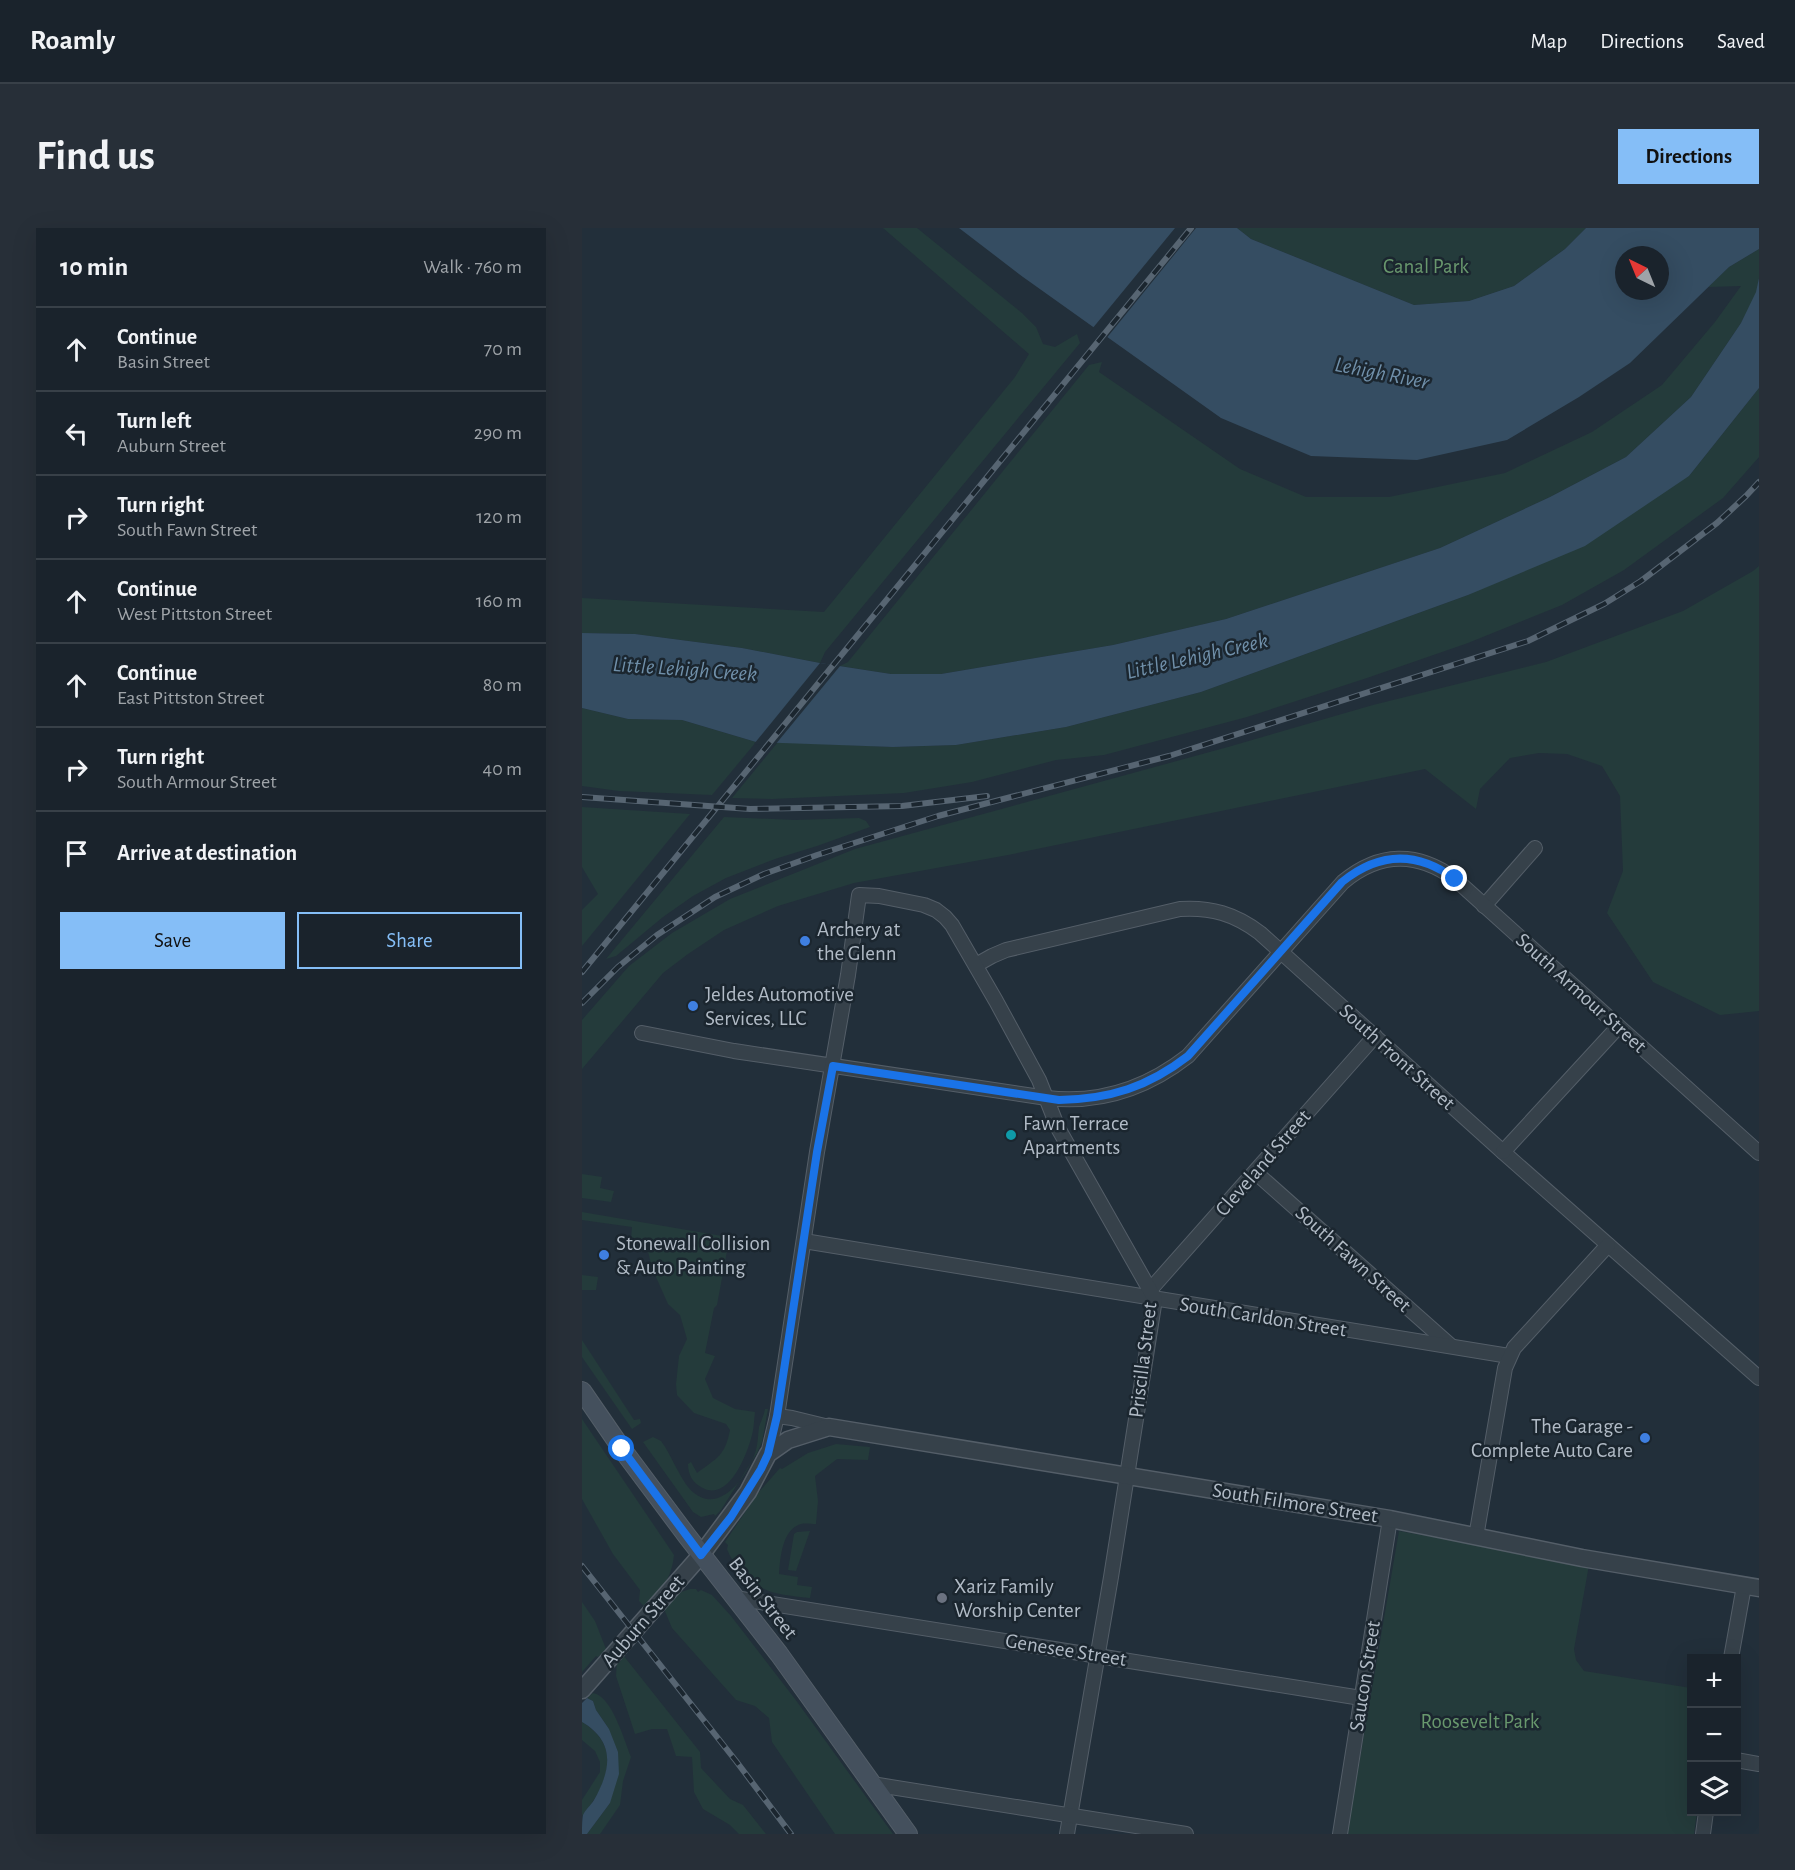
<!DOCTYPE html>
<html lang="en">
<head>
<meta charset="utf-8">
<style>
	body { margin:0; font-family:"Alegreya Sans",sans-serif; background:#272f38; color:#f1f3f6 }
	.controls { position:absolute; right:18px; bottom:18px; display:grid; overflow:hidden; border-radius:0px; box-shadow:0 6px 24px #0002 }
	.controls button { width:54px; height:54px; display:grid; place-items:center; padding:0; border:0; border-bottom:2px solid #384048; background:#1a232c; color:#f1f3f6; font:30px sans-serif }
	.compass { position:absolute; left:1033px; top:18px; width:54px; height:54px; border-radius:50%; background:#1a232c; box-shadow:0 6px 24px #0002; rotate:317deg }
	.stop { position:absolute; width:18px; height:18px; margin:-14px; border:4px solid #1a73e8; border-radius:50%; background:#fff }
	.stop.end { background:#1a73e8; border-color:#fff; box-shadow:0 2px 6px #0008 }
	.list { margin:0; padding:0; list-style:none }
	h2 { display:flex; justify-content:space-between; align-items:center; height:78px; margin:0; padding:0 24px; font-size:26px }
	h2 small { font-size:20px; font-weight:400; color:#9fa4a9 }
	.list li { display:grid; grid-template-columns:39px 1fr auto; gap:18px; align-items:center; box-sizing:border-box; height:84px; padding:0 24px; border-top:2px solid #384048 }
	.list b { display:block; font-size:22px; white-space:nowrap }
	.list p { margin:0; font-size:20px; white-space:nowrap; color:#9fa4a9 }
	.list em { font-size:20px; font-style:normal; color:#9fa4a9 }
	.actions { display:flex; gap:12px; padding:18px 24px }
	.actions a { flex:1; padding:14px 0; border:2px solid #85bef7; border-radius:0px; text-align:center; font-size:21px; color:#85bef7 }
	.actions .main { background:#85bef7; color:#111 }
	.icon { flex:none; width:33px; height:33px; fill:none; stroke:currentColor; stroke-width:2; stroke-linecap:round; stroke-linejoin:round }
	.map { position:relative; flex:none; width:1177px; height:1606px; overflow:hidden; border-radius:0px }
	header { display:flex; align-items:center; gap:36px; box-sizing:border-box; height:84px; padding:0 30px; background:#1a232c; border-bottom:2px solid #384048 }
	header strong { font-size:28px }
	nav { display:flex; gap:33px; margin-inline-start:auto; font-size:21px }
	.intro { display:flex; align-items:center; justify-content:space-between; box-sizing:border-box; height:144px; padding:0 36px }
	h1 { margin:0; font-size:42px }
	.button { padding:15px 27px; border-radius:0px; background:#85bef7; color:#111; font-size:21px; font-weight:700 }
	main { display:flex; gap:36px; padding:0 36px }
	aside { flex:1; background:#1a232c; border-radius:0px; box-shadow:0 6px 24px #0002 }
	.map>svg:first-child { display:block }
	.green { fill:#243b3b }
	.water { fill:#354d62; fill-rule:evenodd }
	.pier { fill:#222f3a }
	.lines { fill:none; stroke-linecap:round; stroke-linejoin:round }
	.minor-casing { stroke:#545e68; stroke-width:16 }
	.tertiary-casing { stroke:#545e68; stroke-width:19 }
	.secondary-casing { stroke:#545e68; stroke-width:20 }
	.minor { stroke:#36414a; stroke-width:14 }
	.tertiary { stroke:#36414a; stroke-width:16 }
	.secondary { stroke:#44505d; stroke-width:18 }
	.rail-casing { stroke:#576572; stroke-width:6 }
	.rail { stroke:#1b262f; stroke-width:4; stroke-dasharray:11; stroke-linecap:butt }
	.route { stroke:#1a73e8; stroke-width:8 }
	.shop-dot { fill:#3f7fe0; stroke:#1b262f; stroke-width:2 }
	.culture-dot { fill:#0f9aa8; stroke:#1b262f; stroke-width:2 }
	.worship-dot { fill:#6b7280; stroke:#1b262f; stroke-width:2 }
	.labels { text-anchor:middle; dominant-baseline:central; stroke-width:5; stroke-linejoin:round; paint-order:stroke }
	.park-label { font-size:21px; fill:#68976d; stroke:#1b262f }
	.poi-label { font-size:21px; fill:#b1bbc6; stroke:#1b262f; text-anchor:start }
	.street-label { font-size:21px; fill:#b1bbc6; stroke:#1b262f }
	.water-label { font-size:22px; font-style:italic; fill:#7090aa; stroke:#1b262f }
</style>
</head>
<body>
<header>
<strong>Roamly</strong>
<nav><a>Map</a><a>Directions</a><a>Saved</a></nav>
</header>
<div class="intro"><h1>Find us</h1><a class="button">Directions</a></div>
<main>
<aside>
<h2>10 min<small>Walk · 760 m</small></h2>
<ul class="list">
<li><svg class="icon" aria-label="ahead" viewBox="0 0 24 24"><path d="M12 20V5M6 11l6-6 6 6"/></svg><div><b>Continue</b><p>Basin Street</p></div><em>70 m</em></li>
<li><svg class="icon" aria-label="left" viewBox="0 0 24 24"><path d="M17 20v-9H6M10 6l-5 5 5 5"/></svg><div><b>Turn left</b><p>Auburn Street</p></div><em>290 m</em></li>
<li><svg class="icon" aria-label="right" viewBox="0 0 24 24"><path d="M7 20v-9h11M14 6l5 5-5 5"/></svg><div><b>Turn right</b><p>South Fawn Street</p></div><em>120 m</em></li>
<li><svg class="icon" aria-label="ahead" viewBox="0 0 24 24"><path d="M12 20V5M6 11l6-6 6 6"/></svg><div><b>Continue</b><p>West Pittston Street</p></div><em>160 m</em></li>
<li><svg class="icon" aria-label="ahead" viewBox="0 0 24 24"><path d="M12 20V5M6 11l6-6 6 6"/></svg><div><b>Continue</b><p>East Pittston Street</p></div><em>80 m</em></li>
<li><svg class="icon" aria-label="right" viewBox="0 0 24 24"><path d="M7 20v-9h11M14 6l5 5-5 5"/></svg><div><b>Turn right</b><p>South Armour Street</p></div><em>40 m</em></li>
<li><svg class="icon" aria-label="arrive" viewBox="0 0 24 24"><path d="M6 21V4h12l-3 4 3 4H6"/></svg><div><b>Arrive at destination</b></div></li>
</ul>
<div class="actions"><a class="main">Save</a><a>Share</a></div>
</aside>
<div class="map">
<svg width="1177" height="1606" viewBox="0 0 1177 1606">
	<rect width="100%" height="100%" fill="#222f3a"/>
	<g class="green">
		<polygon points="301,0 335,0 440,85 454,99 461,116 473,119 495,106 498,115 243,424 238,435 160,420 53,406 0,405 0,370 242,384 433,149 447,126"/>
		<polygon points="655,0 1004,0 983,21 932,58 887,73 832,77 669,11"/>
		<polygon points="1177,21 1177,50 1175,64 1159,95 1109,169 1044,229 968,269 858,320 644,391 531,417 359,446 309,446 258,438 266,434 507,137 520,134 517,144 658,241 724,269 807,269 923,245 1010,204 1080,157 1133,94 1159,58 1126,59 1147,39"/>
		<polygon points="1177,160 1177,229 1141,270 1042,342 980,377 886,415 785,450 665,489 522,527 474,532 390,554 322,565 190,571 150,570 196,514 311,519 374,517 484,499 619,464 886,367 1107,248"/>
		<polygon points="1177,338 1177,783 1138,787 1071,754 1025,685 1041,643 1038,568 1020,538 985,526 957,525 928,530 898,561 894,581 843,541 426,627 272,655 196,678 142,702 106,726 81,745 0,841 0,792 47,738 90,705 148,671 273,621 646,519 791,477 964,434 1101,383 1171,343"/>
		<polygon points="0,480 46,491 100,492 174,514 130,567 37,563 0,558"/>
		<polygon points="0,579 108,586 0,718 0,682 16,666 0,639"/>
		<polygon points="142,589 213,592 277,590 284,593 288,599 235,618 193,631 144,650 111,668 81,689 34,728 24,731"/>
		<polygon points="0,946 20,949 18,960 32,963 29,974 0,970"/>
		<path d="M0,984L146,1009L149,1017V1023H145L135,1077L132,1080L123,1125L133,1128L123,1151L131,1170L153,1181L173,1184C172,1191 172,1200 170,1207C165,1227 146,1276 119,1259C110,1254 106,1246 106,1236L109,1234L115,1245C135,1230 143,1228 148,1202L144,1196L112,1185L95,1167L94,1156L97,1128L105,1111L98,1087L86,1076L70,1040L63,1011H49L50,999L0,992Z"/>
		<polygon points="0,1047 16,1049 14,1062 0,1062"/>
		<polygon points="0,1112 52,1192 58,1191 59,1195 50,1201 0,1129"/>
		<path d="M183,1181H186L180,1214L175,1225L139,1282L133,1288L132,1286L119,1289L111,1284L61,1214L71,1209L79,1213C89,1226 100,1256 112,1265C139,1287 167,1246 174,1222C176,1214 176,1206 177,1199C179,1193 182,1187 183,1181Z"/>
		<path d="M0,1191L92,1327C89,1354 79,1359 62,1378L57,1373L58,1362L31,1326L0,1271Z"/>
		<path d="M254,1216L288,1219L286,1232L255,1231L233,1248L236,1273L234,1296C230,1296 223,1295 219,1296C200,1301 198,1331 197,1346L216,1349L215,1357L230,1359L228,1370C197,1366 179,1367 158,1341C152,1335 148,1329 145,1321L146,1317L143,1314L176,1265L198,1240L200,1241L226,1225Z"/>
		<polygon points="228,1303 214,1343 206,1342 212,1306 215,1304"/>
		<polygon points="817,1303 1007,1337 992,1421 994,1432 1002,1443 1109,1460 1110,1584 1115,1584 1112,1606 765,1606"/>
		<polygon points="108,1361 114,1361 116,1364 119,1362 130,1367 149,1388 213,1471 311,1606 253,1606 190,1514 187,1490 173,1478 154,1472 90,1400 82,1381 99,1364"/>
		<polygon points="0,1374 13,1393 24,1421 16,1429 14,1428 0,1444"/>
		<polygon points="41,1427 118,1524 119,1540 148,1571 161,1577 184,1606 157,1606 148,1597 121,1581 112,1564 110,1529 94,1528 85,1501 70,1501 53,1506 34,1448 35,1433"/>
		<path d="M11,1465C30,1468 42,1512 49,1529L41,1553L38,1577L18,1606H5L28,1575L27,1501L14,1482L11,1473L5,1470Z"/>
		<path d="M0,1494C42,1519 25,1558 0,1588V1572L18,1544V1534L13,1523L0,1512Z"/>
	</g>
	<g class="water">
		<path d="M377,0H655L669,11L832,77L887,73L932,58L983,21L1004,0H1177V21L1147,39L1048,135L997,169L925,212L835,232L729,228L639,190L441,49ZM1042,27H1078V63H1042Z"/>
		<polygon points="1177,50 1177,160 1107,248 1003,318 886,367 619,464 484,499 374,517 311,519 174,514 100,492 46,491 0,480 0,405 53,406 160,420 238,435 309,446 359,446 531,417 644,391 858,320 968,269 1044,229 1109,169 1159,95 1174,64"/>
		<path d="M5,1470L11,1473L14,1482L27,1501L36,1524L37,1546L28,1575L5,1606H0C0,1601 0,1592 1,1587C3,1582 9,1577 12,1572C29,1542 34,1514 0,1494V1475Z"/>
	</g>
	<g class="pier">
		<polygon points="593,0 614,0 523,112 510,101"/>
		<polygon points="238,435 258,438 193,517 172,516"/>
	</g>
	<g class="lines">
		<defs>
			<g id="minor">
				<polyline points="902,678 953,620"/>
				<path d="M394,737L410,728L424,722L598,681C629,679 653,686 678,705L921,924L1177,1150"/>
				<path d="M60,805L152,823L465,870C517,876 565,860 606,828L761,654C797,624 835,623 873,651L1177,925"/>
				<polyline points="921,924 1036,799"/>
				<polyline points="673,944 869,1118"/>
				<polyline points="222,1013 927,1128"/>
				<polyline points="568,1062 793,808"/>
				<polyline points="195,1188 210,1190 247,1199"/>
				<polyline points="186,1226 195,1188 235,924 266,747 277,667 297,668 342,677 354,682 363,689 370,697 414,773 457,852 476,900 573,1071 529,1349 485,1606"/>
				<polyline points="894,1309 923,1140 932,1120 1026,1017"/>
				<polyline points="153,1370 779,1470"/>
				<polyline points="1149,1430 1162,1358"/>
				<polyline points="1154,1532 1177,1536"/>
				<polyline points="290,1556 604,1606"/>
				<polyline points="758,1606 808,1291"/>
				<polyline points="1121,1606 1124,1584"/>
			</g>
			<polyline id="tertiary" points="0,1462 119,1327 166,1264 186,1226 206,1212 247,1199 808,1291 1000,1330 1177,1360"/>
			<polyline id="secondary" points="0,1163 40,1221 105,1308 197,1426 326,1606"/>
		</defs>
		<use href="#minor" class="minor-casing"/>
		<use href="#tertiary" class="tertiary-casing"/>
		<use href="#secondary" class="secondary-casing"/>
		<use href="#minor" class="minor"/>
		<use href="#tertiary" class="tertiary"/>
		<use href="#secondary" class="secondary"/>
		<defs>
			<g id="rail">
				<polyline points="0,569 168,581 320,578 405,568"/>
				<polyline points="0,744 609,0"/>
				<polyline points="0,775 36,739 75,707 133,669 182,646 235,627 356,588 587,528 946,413 1022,376 1059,353 1135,295 1164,268 1177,254"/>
				<polyline points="0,1338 154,1533 209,1606"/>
			</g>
		</defs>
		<use href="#rail" class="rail-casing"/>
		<use href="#rail" class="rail"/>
	</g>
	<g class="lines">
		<path class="route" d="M40,1221L119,1327L149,1289L179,1241L186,1226L195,1188L235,924L251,838L477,872C528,871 566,859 606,828L760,654C797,624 835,623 873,651"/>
	</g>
	<g class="shop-dot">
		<circle cx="223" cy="713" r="6"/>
		<circle cx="111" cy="778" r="6"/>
		<circle cx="22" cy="1027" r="6"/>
		<circle cx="1063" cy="1210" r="6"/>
	</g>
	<circle class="culture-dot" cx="429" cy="907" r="6"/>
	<circle class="worship-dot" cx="360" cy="1370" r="6"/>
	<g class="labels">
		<g class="park-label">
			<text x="844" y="38">Canal Park</text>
			<text x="898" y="1493">Roosevelt Park</text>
		</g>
		<g class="poi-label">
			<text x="235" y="701">Archery at<tspan x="235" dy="24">the Glenn</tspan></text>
			<text x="123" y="766">Jeldes Automotive<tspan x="123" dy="24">Services, LLC</tspan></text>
			<text x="441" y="895">Fawn Terrace<tspan x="441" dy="24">Apartments</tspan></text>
			<text x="34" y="1015">Stonewall Collision<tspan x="34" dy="24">&amp; Auto Painting</tspan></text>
			<text x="1051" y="1198" text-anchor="end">The Garage -<tspan x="1051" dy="24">Complete Auto Care</tspan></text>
			<text x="372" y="1358">Xariz Family<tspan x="372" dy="24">Worship Center</tspan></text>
		</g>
		<g class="street-label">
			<text transform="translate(999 765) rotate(42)">South Armour Street</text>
			<text transform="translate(815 829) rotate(42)">South Front Street</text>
			<text transform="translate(681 935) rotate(-49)">Cleveland Street</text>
			<text transform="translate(771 1031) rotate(42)">South Fawn Street</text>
			<text transform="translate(681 1089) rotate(9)">South Carldon Street</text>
			<text transform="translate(561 1132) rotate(-83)">Priscilla Street</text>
			<text transform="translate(713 1275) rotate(9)">South Filmore Street</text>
			<text transform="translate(181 1370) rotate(52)">Basin Street</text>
			<text transform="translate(61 1393) rotate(-49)">Auburn Street</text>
			<text transform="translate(484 1422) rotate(9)">Genesee Street</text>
			<text transform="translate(783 1448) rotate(-81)">Saucon Street</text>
		</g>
		<g class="water-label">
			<text transform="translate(800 145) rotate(11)">Lehigh River</text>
			<text transform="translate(615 428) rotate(-13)">Little Lehigh Creek</text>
			<text transform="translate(103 441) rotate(4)">Little Lehigh Creek</text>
		</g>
	</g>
</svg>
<div class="controls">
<button>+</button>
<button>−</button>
<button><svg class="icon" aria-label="layers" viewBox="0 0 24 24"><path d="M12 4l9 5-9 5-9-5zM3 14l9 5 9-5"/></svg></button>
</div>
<svg class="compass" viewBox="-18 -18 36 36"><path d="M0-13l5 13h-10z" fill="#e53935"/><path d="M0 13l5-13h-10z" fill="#9fa4a9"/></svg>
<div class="stop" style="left:40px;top:1221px"></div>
<div class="stop end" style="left:873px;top:651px"></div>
</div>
</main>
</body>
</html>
